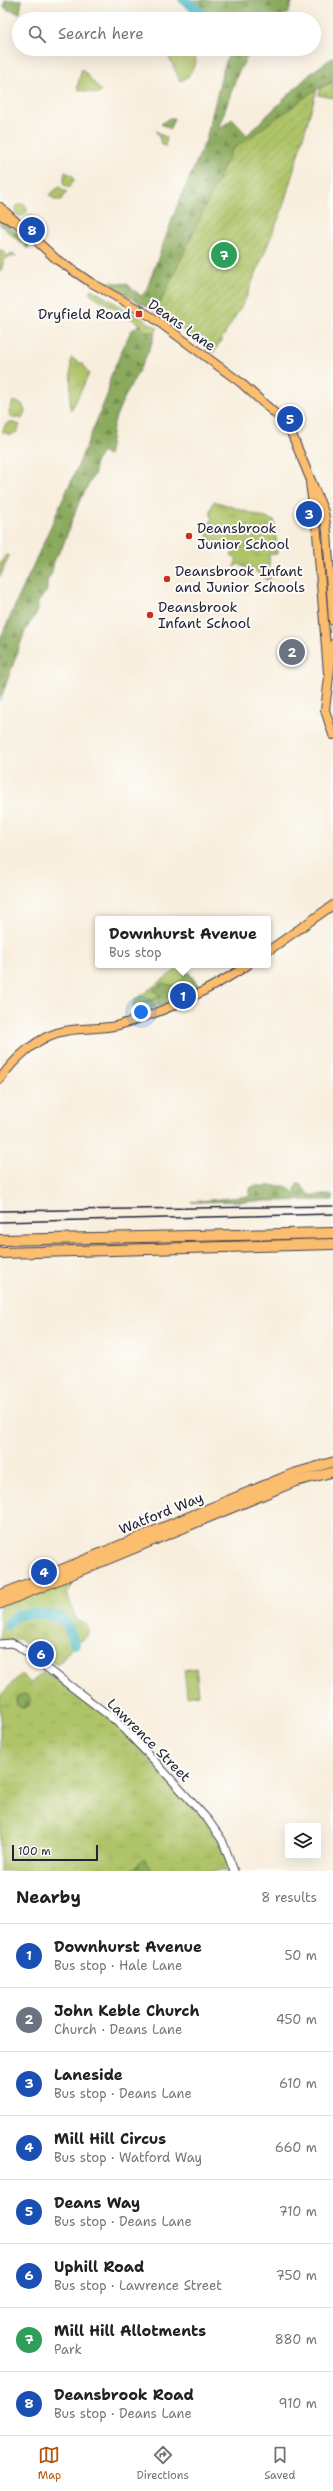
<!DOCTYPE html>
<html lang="en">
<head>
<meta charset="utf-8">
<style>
	body { margin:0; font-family:"Shantell Sans",sans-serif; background:#f6f6f6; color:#202124 }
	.controls { position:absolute; right:12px; bottom:12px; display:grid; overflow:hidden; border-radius:4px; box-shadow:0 4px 16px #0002 }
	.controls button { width:36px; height:36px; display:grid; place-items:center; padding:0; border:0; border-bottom:1px solid #e0e0e0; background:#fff; color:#202124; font:20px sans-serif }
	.scale { position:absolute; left:12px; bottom:10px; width:86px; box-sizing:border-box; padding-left:4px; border:2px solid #22223b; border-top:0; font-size:11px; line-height:14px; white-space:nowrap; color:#22223b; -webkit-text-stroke:3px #fdfcf7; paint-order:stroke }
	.you { position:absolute; left:141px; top:1012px; width:14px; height:14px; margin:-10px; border:3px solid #fff; border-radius:50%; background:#1a73e8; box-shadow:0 0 0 6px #1a73e833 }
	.badge { display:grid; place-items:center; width:26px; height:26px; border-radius:50%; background:#b45309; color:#fff; font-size:13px; font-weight:700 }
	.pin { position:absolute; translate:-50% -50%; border:2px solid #fff; box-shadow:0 1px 4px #0006 }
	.popup { position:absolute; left:95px; top:916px; width:176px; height:52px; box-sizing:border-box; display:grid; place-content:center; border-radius:4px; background:#fff; filter:drop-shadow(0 1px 3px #0005); font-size:13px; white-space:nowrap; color:#757577 }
	.popup b { font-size:15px; color:#202124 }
	.popup::after { content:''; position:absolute; left:50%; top:100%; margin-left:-8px; border:8px solid transparent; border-top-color:#fff }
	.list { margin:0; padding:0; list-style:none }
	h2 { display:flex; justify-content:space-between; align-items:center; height:52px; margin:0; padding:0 16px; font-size:17px }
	h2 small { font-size:13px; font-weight:400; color:#757577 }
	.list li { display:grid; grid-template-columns:26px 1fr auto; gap:12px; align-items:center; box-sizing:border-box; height:64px; padding:0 16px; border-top:1px solid #e0e0e0 }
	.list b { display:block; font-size:15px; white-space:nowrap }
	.list p { margin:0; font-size:13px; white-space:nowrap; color:#757577 }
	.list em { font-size:13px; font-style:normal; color:#757577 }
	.icon { flex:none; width:22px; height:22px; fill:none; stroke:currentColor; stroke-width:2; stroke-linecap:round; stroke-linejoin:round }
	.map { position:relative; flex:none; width:333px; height:1871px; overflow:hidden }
	.search { position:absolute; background:#fff; box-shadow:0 4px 16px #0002; left:12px; right:12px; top:12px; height:44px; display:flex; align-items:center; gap:10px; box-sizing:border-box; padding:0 14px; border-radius:22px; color:#757577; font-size:15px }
	.sheet { height:564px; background:#fff }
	nav { display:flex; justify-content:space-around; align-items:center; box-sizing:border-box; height:56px; border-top:1px solid #e0e0e0; background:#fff; font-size:11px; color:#757577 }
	nav a { display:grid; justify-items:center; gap:2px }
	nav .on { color:#b45309 }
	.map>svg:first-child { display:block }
	.grass { fill:url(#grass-tufts); stroke:#687352 }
	.forest { fill:url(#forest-firs); stroke:#56664c }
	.park { fill:url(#park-crowns); stroke:#687352 }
	.garden { fill:url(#garden-furrows); stroke:#687352 }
	.pitch { fill:#afc469; stroke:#687352 }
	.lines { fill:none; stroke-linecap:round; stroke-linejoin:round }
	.river { stroke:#4cbac4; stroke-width:10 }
	.tertiary-casing { stroke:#424153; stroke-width:9 }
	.primary-casing { stroke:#424153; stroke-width:10 }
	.trunk-casing { stroke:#424153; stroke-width:11 }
	.motorway-casing { stroke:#424153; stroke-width:12 }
	.tertiary { stroke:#fff; stroke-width:7 }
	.primary { stroke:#fbbd6e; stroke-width:8 }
	.trunk { stroke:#fbbd6e; stroke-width:9 }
	.motorway { stroke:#fbbd6e; stroke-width:10 }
	.rail { stroke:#22223b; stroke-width:1.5 }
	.poi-dot { fill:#c8321e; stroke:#fdfcf7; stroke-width:1.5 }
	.labels { text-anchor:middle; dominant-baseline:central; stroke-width:4; stroke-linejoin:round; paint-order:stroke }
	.poi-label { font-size:14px; fill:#22223b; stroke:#fdfcf7; text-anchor:start }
	.street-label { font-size:14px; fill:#22223b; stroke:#fdfcf7 }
</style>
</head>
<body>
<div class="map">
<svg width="333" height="1871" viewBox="0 0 333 1871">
	<defs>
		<pattern id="grass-tufts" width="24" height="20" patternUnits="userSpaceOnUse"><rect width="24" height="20" fill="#afc469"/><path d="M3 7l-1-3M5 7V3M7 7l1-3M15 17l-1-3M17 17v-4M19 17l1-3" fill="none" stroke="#96a85c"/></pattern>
		<pattern id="forest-firs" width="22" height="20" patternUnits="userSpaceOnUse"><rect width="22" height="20" fill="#8baa5d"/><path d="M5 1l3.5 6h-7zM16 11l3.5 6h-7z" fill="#718a4e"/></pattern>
		<pattern id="park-crowns" width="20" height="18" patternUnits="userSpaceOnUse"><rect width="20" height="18" fill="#afc469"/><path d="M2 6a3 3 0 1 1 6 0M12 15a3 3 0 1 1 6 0" fill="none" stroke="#96a85c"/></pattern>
		<pattern id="garden-furrows" width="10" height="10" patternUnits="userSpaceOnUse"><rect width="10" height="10" fill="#afc469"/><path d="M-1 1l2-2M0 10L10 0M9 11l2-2" fill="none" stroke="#96a85c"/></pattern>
	</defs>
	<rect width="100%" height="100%" fill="#fdfcf7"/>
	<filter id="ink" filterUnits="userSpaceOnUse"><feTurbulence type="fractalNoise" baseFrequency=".025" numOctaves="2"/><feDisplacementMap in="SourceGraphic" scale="8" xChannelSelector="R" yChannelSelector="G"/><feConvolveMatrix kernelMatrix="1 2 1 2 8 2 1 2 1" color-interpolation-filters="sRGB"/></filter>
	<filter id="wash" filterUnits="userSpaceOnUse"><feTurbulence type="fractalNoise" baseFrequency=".012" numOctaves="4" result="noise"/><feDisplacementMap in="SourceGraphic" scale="16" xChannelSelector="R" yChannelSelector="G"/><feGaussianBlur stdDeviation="0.9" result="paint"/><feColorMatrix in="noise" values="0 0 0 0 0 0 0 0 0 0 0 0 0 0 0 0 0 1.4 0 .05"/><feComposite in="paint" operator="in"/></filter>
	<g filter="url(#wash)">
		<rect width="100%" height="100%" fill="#f8eedd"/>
		<g class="grass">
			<polygon points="177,51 195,56 196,62 188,77 180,81 168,55"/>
			<polygon points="82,69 101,91 99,94 79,90 77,87"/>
			<polygon points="156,131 167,138 165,147 162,144"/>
			<polygon points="65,172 72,175 74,180 69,188 63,184"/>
			<polygon points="59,187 67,192 61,200 55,200 49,195"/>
			<circle cx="21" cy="210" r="6"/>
			<polygon points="31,214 36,219 37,232 25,221"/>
			<polygon points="0,249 8,256 11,253 16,256 6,258 0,272"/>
			<polygon points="91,289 158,328 155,333 144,331 140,324 89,293"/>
			<polygon points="71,358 83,364 89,374 73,407 70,410"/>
			<polygon points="13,401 22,404 25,411 22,419 11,417 9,412"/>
			<polygon points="10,422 20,425 17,432 11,435 2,432 6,424"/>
			<polygon points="214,501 275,521 277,554 269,554 270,581 264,579 265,576 238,564 234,567 237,559 231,556 234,550 209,539 206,533 212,518 210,512"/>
			<polygon points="325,536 329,600 324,601 320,537"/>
			<polygon points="6,555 9,556 0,577 0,563"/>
			<polygon points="183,965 199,986 198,992 134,1015 133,1004 136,999"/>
			<polygon points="82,1571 67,1592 76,1620 87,1625 89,1631 86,1637 75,1644 59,1664 56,1664 19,1639 0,1643 0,1604"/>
			<polygon points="43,1672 92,1701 116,1721 222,1840 232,1871 0,1871 0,1696 21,1674 31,1683"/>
		</g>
		<g class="forest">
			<polygon points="5,0 22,0 20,13 7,10 4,6"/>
			<polygon points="178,0 293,0 288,14 278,16 273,14 270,19 195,19 196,15"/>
			<polygon points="230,49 252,49 238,73 218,130 232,119 247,135 311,73 333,57 333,81 317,89 168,319 102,281 127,284 141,296 146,291 177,206 206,140 222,74"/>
			<polygon points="169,118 174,118 170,129 161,124"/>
			<polygon points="0,221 3,221 30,243 28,249 0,225"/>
			<path d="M140,324L144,331L155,333C147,362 128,386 117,414C111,428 112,442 108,456L102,452L95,463V473L79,502L62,548L54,560L52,573L47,581V591L38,602V611L25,631L0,701V639L77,468L108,393L110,378L123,348L131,331Z"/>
			<path d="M186,972L198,986L197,991C179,999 157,1010 137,1009L139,1003L161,997L153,990L163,983L173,986L183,979Z"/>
			<polygon points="298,1182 310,1195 333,1195 333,1200 191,1202 250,1196 250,1188 254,1186 287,1186 294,1193"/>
			<circle cx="23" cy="1701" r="7"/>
			<polygon points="144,1858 151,1871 131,1871"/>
		</g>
		<polygon class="park" points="333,82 333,98 318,95 320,88"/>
		<polygon class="garden" points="317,89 282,210 245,300 214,352 156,312 232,150"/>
		<polygon class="pitch" points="196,1668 199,1694 187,1696 184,1670"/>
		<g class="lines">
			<g class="river">
				<polyline points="184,0 210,19"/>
				<polyline points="7,1625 17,1615 34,1613 57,1616 66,1623 75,1644"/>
			</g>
		</g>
	</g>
	<g filter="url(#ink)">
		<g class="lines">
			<defs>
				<polyline id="tertiary" points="0,1644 11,1643 17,1645 116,1721 151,1757 208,1820 222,1840 234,1871"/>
				<g id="primary">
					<polyline points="0,207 56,259 90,282 152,317 240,382 288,425 324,512 327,532 333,621"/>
					<polyline points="0,215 12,221"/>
					<polyline points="310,483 317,533 328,673"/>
					<polyline points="333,644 325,710 333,735"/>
					<polyline points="268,951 333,905"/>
					<path d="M0,1079C15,1058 39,1035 65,1031C83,1027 101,1030 119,1025C165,1012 208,991 248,965"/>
				</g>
				<g id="trunk">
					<polyline points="0,1595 292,1474 333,1462"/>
					<polyline points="0,1604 294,1482 333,1472"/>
				</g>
				<g id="motorway">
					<polyline points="0,1240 333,1233"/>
					<polyline points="0,1253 333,1244"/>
				</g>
			</defs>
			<use href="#tertiary" class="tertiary-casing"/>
			<use href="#primary" class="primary-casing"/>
			<use href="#trunk" class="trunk-casing"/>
			<use href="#motorway" class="motorway-casing"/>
			<use href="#tertiary" class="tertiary"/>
			<use href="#primary" class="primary"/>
			<use href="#trunk" class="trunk"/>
			<use href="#motorway" class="motorway"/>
			<g class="rail">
				<polyline points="0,1211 333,1206"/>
				<polyline points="0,1222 333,1214"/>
			</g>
		</g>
	</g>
	<g class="poi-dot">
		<rect x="135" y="310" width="8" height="8" rx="2"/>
		<circle cx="189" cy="536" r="4"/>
		<circle cx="167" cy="579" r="4"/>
		<circle cx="150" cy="615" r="4"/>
	</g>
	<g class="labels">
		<g class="poi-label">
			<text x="131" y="314" text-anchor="end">Dryfield Road</text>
			<text x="197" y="528">Deansbrook<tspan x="197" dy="16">Junior School</tspan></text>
			<text x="175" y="571">Deansbrook Infant<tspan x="175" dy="16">and Junior Schools</tspan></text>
			<text x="158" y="607">Deansbrook<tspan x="158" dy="16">Infant School</tspan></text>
		</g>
		<g class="street-label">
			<text transform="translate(182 325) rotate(35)">Deans Lane</text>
			<text transform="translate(161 1513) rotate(-22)">Watford Way</text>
			<text transform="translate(149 1740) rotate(45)">Lawrence Street</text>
		</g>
	</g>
</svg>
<div class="controls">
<button><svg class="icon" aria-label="layers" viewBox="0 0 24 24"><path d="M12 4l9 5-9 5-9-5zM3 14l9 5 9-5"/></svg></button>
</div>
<div class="scale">100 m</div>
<div class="you"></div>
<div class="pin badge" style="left:183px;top:996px;background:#1a4fb4">1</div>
<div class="popup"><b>Downhurst Avenue</b>Bus stop</div>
<div class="pin badge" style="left:292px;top:652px;background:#6b7280">2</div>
<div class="pin badge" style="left:309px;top:514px;background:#1a4fb4">3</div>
<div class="pin badge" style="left:44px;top:1572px;background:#1a4fb4">4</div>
<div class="pin badge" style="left:290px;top:419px;background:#1a4fb4">5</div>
<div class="pin badge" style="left:41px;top:1654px;background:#1a4fb4">6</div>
<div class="pin badge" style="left:224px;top:255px;background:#2e9e5b">7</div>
<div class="pin badge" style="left:32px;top:230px;background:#1a4fb4">8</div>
<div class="search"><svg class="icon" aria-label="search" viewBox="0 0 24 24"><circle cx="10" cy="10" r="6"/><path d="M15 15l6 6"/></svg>Search here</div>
</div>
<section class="sheet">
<h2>Nearby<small>8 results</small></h2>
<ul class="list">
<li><span class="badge" style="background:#1a4fb4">1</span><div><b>Downhurst Avenue</b><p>Bus stop · Hale Lane</p></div><em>50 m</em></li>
<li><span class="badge" style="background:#6b7280">2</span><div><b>John Keble Church</b><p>Church · Deans Lane</p></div><em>450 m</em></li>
<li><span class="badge" style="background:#1a4fb4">3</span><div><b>Laneside</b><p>Bus stop · Deans Lane</p></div><em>610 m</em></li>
<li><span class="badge" style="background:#1a4fb4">4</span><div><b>Mill Hill Circus</b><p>Bus stop · Watford Way</p></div><em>660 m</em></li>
<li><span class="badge" style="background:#1a4fb4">5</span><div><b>Deans Way</b><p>Bus stop · Deans Lane</p></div><em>710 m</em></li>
<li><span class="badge" style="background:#1a4fb4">6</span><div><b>Uphill Road</b><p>Bus stop · Lawrence Street</p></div><em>750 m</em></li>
<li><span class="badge" style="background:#2e9e5b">7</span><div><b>Mill Hill Allotments</b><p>Park</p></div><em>880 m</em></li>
<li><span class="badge" style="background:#1a4fb4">8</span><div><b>Deansbrook Road</b><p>Bus stop · Deans Lane</p></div><em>910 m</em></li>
</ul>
</section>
<nav>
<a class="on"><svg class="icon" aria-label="map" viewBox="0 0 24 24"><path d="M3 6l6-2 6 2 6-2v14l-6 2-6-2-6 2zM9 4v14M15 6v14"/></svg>Map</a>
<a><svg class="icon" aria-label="directions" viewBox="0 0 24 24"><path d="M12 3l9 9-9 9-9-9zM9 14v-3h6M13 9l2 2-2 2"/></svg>Directions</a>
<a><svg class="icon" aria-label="saved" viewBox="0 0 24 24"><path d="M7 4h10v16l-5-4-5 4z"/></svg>Saved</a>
</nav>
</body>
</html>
